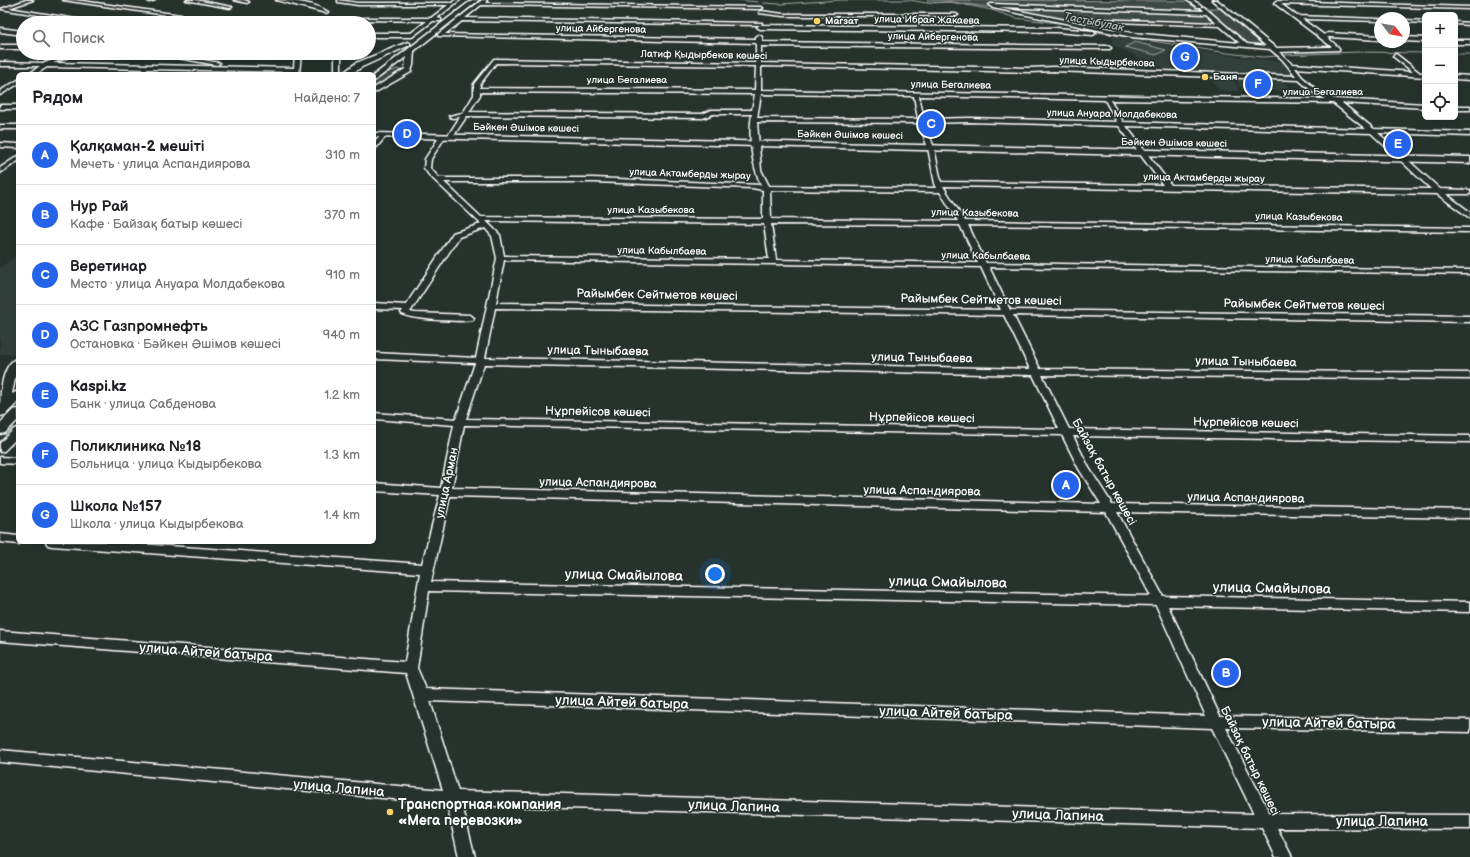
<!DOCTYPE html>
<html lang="ru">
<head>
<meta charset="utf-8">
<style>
	body { margin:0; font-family:"Balsamiq Sans",sans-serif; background:#f2f2f2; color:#202124 }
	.controls { position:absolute; right:12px; top:12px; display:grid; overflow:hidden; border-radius:6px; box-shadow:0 4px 16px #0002 }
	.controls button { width:36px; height:36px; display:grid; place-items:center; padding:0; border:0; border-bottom:1px solid #e0e0e0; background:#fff; color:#202124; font:20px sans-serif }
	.compass { position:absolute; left:1374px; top:12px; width:36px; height:36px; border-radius:50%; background:#fff; box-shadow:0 4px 16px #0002; rotate:121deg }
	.you { position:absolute; left:715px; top:574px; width:14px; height:14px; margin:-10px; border:3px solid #fff; border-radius:50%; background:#1a73e8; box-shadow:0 0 0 6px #1a73e833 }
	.badge { display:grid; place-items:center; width:26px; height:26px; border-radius:50%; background:#2563eb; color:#fff; font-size:13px; font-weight:700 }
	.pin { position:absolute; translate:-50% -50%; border:2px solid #fff; box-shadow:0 1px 4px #0006 }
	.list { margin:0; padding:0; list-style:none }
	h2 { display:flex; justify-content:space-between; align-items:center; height:52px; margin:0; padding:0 16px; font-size:17px }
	h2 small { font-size:13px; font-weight:400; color:#757577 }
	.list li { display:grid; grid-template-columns:26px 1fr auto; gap:12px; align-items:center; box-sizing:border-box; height:60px; padding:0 16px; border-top:1px solid #e0e0e0 }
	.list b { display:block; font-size:15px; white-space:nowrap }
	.list p { margin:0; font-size:13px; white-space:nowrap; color:#757577 }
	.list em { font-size:13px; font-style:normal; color:#757577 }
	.icon { flex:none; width:22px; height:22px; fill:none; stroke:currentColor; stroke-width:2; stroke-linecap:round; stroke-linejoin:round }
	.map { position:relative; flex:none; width:1470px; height:857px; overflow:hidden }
	.search { position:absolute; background:#fff; box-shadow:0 4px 16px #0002; left:16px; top:16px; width:360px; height:44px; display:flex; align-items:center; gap:10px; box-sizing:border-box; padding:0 14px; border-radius:22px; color:#757577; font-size:15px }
	.panel { position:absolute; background:#fff; box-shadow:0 4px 16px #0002; left:16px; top:72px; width:360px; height:472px; border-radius:6px }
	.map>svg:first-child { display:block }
	.built { fill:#333f3a }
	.green { fill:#3e4944; stroke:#9ea4a2 }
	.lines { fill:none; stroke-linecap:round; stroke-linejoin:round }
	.stream { stroke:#a4a9a7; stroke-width:1 }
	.minor-casing { stroke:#fff; stroke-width:3 }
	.major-casing { stroke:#fff; stroke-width:3 }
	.minor { fill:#26332d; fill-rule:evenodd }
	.major { fill:#26332d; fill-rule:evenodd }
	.poi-dot { fill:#ffd166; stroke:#26332d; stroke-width:1.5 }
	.labels { text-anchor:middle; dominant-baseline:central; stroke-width:3; stroke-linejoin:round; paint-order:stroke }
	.far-street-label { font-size:10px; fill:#fff; stroke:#26332d }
	.far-poi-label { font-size:10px; font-weight:bold; fill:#fff; stroke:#26332d; text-anchor:start }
	.far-water-label { font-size:11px; font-style:italic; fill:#b3b8b6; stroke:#26332d }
	.street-label { font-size:12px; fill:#fff; stroke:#26332d }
	.near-street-label { font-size:14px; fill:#fff; stroke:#26332d }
	.near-poi-label { font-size:14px; font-weight:bold; fill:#fff; stroke:#26332d; text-anchor:start }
</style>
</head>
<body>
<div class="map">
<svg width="1470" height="857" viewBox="0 0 1470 857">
	<rect width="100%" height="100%" fill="#26332d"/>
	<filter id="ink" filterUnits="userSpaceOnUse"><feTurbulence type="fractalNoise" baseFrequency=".025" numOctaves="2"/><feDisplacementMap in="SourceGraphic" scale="8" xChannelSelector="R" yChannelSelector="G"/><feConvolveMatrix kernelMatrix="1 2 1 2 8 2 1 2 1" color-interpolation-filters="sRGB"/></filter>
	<g filter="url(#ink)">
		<g class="built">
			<polygon points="1114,36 1224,55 1282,62 1293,75 1169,71 1145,58 1138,58 1133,54 1112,45"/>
			<polygon points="1208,75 1231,76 1240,91 1219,90"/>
			<polygon points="1234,76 1280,78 1293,91 1242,91"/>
			<polygon points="18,254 18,355 0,354 0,268"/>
		</g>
		<g class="green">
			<polygon points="927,0 1187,1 1191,1 1203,11 990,4 988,7 950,2 928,3"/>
			<polygon points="995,7 1205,14 1216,24 1058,19"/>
			<polygon points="1203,8 1219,8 1266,47 1247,45"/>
			<polygon points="1135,42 1166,50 1156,55 1125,47"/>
			<polygon points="397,69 400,70 400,73 374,89 374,82 386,73"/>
		</g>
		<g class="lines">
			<g class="stream">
				<polyline points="738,0 758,2"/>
				<polyline points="764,3 780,4 840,0 910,0 926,3 951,2 992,10 1015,18 1067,24 1102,33 1227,53 1262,57 1278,56"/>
				<polyline points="1455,54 1470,54"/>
				<polyline points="1284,55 1359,52 1425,53"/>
			</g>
			<defs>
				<g id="minor">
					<polygon points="26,0 33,0 9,8 100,23 88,23 1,9"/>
					<polygon points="63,0 75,0 237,23 224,23 173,16 156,23 150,23 166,15"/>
					<polygon points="147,0 155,0 149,2"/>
					<polygon points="186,0 196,0 232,7 230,8"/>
					<polygon points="234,0 244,0 249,2 247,3"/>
					<path d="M276,0C292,0 315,3 328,12L326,13Z"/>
					<polygon points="338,0 358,3 452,3 455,0 460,0 437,18 441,19 441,21 433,21 412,37 369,37 369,33 411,33 427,21 366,20 332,22 330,21 332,20 366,18 431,18 448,5 358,5 338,2"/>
					<path d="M482,0H487L485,3L761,7L763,8L761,9L481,5L465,18L762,23V24L760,25L1056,28L1093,31L1096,33L1093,35L1056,32L760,29L757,27L760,25L462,21L445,34L756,39V37L759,35L762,37V42L1108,46L1111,48L1110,49L761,46V63L1030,68L1054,67L1296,76L1282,59L1270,49L1132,37L993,8L989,5L991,4L1203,11L1200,7H1197L1187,0H1192L1201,5V7H1204L1247,44L1266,46L1212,0H1217L1276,48L1332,47L1274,3L1276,1L1470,7V9L1281,4L1297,16L1380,19V21L1302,19L1324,35L1328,33L1380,36V40L1329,37H1327L1339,48V50L1279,52L1292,64L1413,72L1394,57L1393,56L1396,54L1420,73H1425V77L1295,68L1302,77L1318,91L1335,99L1425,104V108L1342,103L1374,129L1470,132V136L1378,133L1440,189L1470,190V194H1446L1470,212V218L1437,194L943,186L965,221L1470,228V232L968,225L986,263L1470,270V274L989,267L1010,310L1470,316V322L1013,315L1040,369L1470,373V379L1042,375L1069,429L1470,436V442L1073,436L1089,468L1112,504L1470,510V518L1117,512L1163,596L1470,602V612L1168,606L1220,716L1470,720V732L1226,728L1270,814L1470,815V829L1277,828L1292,857H1276L1262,828L462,805L475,857H459L447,804L0,762V750L443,790L406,673L0,641V631L405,662L420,573L52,546L48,545L46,542H111L422,564L440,495L374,491V483L441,488L454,425L374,419V413L456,419L475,363L374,359V353L476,358L497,258L492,236L485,228L459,237L410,312L415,313L470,315L474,318L473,320C462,322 408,320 401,313L403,310L374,309V303L406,305L453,233L481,224L429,175L424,168L425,159L440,136L445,137L431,159L430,168L439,178H593L761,185C752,164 748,137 752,114H713L703,118L467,116L452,138H448L447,137L460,117L452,118L449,116L463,113L474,95V84L494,59L756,63V43L438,36V34ZM999,7L1206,14L1217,23L1089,19L1087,20L1089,21L1220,26L1240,43L1132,33ZM496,63L756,66L755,90L480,88V84ZM761,66L1030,72L1054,71L1299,80L1314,93L1326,99L761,90ZM480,92L755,94L752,110H712L702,114L469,112L480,95ZM761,94L914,96L918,119L757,118ZM919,96L1105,100L1117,122L970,118L924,119ZM1110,100L1333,103L1366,129L1123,122ZM757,122L919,123L928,148L935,184L937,188L769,186L761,170ZM970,122L1119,126L1163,185L941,182L934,148L925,123ZM1126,126L1371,133L1431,189L1171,185ZM444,182H593L752,188L763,190V219L481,217ZM770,190L940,192L958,221L771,219ZM486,221L764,224L769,259L504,256L500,235ZM771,224L960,225L978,263L776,260ZM504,260L981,267L1001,310L496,303ZM495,308L1004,315L1030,369L485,358ZM484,364L1033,375L1059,429L466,419ZM464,425L1062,435L1079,469L1101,504L452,488ZM450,496L1106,512L1151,596L431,582ZM429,591L1156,605L1206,716L426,689L417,668ZM430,701L1212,728L1254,814L458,791Z"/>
					<polygon points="761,11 783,14 956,14 958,15 956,16 783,16 759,13"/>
					<polygon points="1404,20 1425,21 1425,23 1404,22"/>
					<polygon points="1455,22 1470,23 1470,25 1455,24"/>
					<polygon points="0,28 23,31 23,35 0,32"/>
					<polygon points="1404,37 1425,38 1425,42 1404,41"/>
					<rect x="1455" y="40" width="15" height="4"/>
					<rect x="0" y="45" width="23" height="4"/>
					<polygon points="70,53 78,53 53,63 294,68 295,53 301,53 299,74 293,74 293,72 47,67 36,74 29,74 40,66 0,66 0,62 45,63"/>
					<polygon points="151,53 164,53 220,63 217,65"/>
					<rect x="335" y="53" width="6" height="21"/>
					<polygon points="1455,75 1470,76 1470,80 1455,79"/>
					<polygon points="18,80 18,84 0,95 0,91"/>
					<rect x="0" y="105" width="18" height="4"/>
					<rect x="1455" y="106" width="15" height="4"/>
					<polygon points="381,135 386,136 376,148 374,149 374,143"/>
					<polygon points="0,143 18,144 18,148 0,147"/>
					<polygon points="18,156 18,161 0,173 0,168"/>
					<polygon points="18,428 18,437 4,451 0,452 0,443 14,429"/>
					<polygon points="0,457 18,458 18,464 0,463"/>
					<polygon points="0,534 18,536 18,542 23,542 18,544 0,542"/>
				</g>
				<g id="major">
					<polygon points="472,0 479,0 414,51 413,65 411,72 374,93 374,88 405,69 406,57 374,81 374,75"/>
					<polygon points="408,42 410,43 410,45 362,67 351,74 342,74 356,63"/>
					<rect x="0" y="125" width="18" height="4"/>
					<polygon points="374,133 1470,157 1470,163 374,137"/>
					<path d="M18,358C18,370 14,382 12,394L18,391V402L5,415L0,416C0,400 0,364 18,358Z"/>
					<polygon points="18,409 18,420 5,433 0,434 0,423 13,410"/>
				</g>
			</defs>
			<use href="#minor" class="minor-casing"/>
			<use href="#major" class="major-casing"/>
			<use href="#minor" class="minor"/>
			<use href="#major" class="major"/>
		</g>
	</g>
	<g class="poi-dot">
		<circle cx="817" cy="21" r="4"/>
		<circle cx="1205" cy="77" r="4"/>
		<circle cx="390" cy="812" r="4"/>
	</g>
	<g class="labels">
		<g class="far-street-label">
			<text transform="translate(927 20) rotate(1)">улица Ибрая Жакаева</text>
			<text transform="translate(601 29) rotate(1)">улица Айбергенова</text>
			<text transform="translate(933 37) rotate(1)">улица Айбергенова</text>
			<text transform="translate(704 55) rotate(1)">Латиф Қыдырбеков көшесі</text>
			<text transform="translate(1107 62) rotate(2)">улица Кыдырбекова</text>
			<text x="627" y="80">улица Бегалиева</text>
			<text transform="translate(951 85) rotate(1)">улица Бегалиева</text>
			<text x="1323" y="92">улица Бегалиева</text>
			<text transform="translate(1112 114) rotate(1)">улица Ануара Молдабекова</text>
			<text transform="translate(526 128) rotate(1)">Бәйкен Әшімов көшесі</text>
			<text transform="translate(850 135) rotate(1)">Бәйкен Әшімов көшесі</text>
			<text transform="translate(1174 143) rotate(1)">Бәйкен Әшімов көшесі</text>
			<text transform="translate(690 174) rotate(2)">улица Актамберды жырау</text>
			<text transform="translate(1204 178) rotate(1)">улица Актамберды жырау</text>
			<text x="651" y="210">улица Казыбекова</text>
			<text transform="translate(975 213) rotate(1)">улица Казыбекова</text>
			<text transform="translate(1299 217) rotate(1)">улица Казыбекова</text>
			<text transform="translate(662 251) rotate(1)">улица Кабылбаева</text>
			<text transform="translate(986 256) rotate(1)">улица Кабылбаева</text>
			<text transform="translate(1310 260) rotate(1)">улица Кабылбаева</text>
		</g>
		<g class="far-poi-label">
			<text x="825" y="21">Магзат</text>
			<text x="1213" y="77">Баня</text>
		</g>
		<g class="far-water-label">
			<text transform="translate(1094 22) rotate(11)">Тастыбулак</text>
		</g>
		<g class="street-label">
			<text transform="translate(657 295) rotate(1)">Райымбек Сейтметов көшесі</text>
			<text transform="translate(981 300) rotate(1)">Райымбек Сейтметов көшесі</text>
			<text transform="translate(1304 305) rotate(1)">Райымбек Сейтметов көшесі</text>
			<text transform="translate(598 351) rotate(1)">улица Тыныбаева</text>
			<text transform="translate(922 358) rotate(1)">улица Тыныбаева</text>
			<text transform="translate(1246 362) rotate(1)">улица Тыныбаева</text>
			<text transform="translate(598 412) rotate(1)">Нұрпейісов көшесі</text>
			<text transform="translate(922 418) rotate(1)">Нұрпейісов көшесі</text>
			<text transform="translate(1246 423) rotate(1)">Нұрпейісов көшесі</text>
			<text transform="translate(1104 472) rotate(61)">Байзақ батыр көшесі</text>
			<text transform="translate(447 483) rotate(-78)">улица Арман</text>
			<text transform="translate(598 483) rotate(1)">улица Аспандиярова</text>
			<text transform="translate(922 491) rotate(1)">улица Аспандиярова</text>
			<text transform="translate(1246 498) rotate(1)">улица Аспандиярова</text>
			<text transform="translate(1250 761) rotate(64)">Байзақ батыр көшесі</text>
		</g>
		<g class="near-street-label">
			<text transform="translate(624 575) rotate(1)">улица Смайылова</text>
			<text transform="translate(948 582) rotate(1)">улица Смайылова</text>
			<text transform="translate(1272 588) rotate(1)">улица Смайылова</text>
			<text transform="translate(206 652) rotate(4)">улица Айтей батыра</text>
			<text transform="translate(622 702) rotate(2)">улица Айтей батыра</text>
			<text transform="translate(946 713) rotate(2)">улица Айтей батыра</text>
			<text transform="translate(1329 723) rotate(1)">улица Айтей батыра</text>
			<text transform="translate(339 788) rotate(5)">улица Лапина</text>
			<text transform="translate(734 806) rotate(2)">улица Лапина</text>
			<text transform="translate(1058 815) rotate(2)">улица Лапина</text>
			<text x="1382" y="821">улица Лапина</text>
		</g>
		<g class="near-poi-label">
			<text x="398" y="804">Транспортная компания<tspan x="398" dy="16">«Мега перевозки»</tspan></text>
		</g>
	</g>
</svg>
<div class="controls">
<button>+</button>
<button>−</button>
<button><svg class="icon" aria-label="locate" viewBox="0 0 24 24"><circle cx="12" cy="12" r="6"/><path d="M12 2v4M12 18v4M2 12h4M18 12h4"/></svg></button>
</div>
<svg class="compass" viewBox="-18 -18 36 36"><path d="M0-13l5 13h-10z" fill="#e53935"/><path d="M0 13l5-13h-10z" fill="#757577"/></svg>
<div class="you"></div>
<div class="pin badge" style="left:1066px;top:485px">A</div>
<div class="pin badge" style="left:1226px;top:673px">B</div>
<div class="pin badge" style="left:931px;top:124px">C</div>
<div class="pin badge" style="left:407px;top:134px">D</div>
<div class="pin badge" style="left:1398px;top:144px">E</div>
<div class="pin badge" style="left:1258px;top:84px">F</div>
<div class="pin badge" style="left:1185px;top:57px">G</div>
<div class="search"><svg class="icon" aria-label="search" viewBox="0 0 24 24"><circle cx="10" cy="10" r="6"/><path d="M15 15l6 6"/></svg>Поиск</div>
<section class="panel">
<h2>Рядом<small>Найдено: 7</small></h2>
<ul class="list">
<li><span class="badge">A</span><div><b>Қалқаман-2 мешіті</b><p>Мечеть · улица Аспандиярова</p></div><em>310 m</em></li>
<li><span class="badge">B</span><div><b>Нур Рай</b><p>Кафе · Байзақ батыр көшесі</p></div><em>370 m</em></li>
<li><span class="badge">C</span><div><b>Веретинар</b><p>Место · улица Ануара Молдабекова</p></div><em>910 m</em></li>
<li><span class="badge">D</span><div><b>АЗС Газпромнефть</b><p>Остановка · Бәйкен Әшімов көшесі</p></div><em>940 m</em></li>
<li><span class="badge">E</span><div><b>Kaspi.kz</b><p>Банк · улица Сабденова</p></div><em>1.2 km</em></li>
<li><span class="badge">F</span><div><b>Поликлиника №18</b><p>Больница · улица Кыдырбекова</p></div><em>1.3 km</em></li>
<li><span class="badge">G</span><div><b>Школа №157</b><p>Школа · улица Кыдырбекова</p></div><em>1.4 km</em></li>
</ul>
</section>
</div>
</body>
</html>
